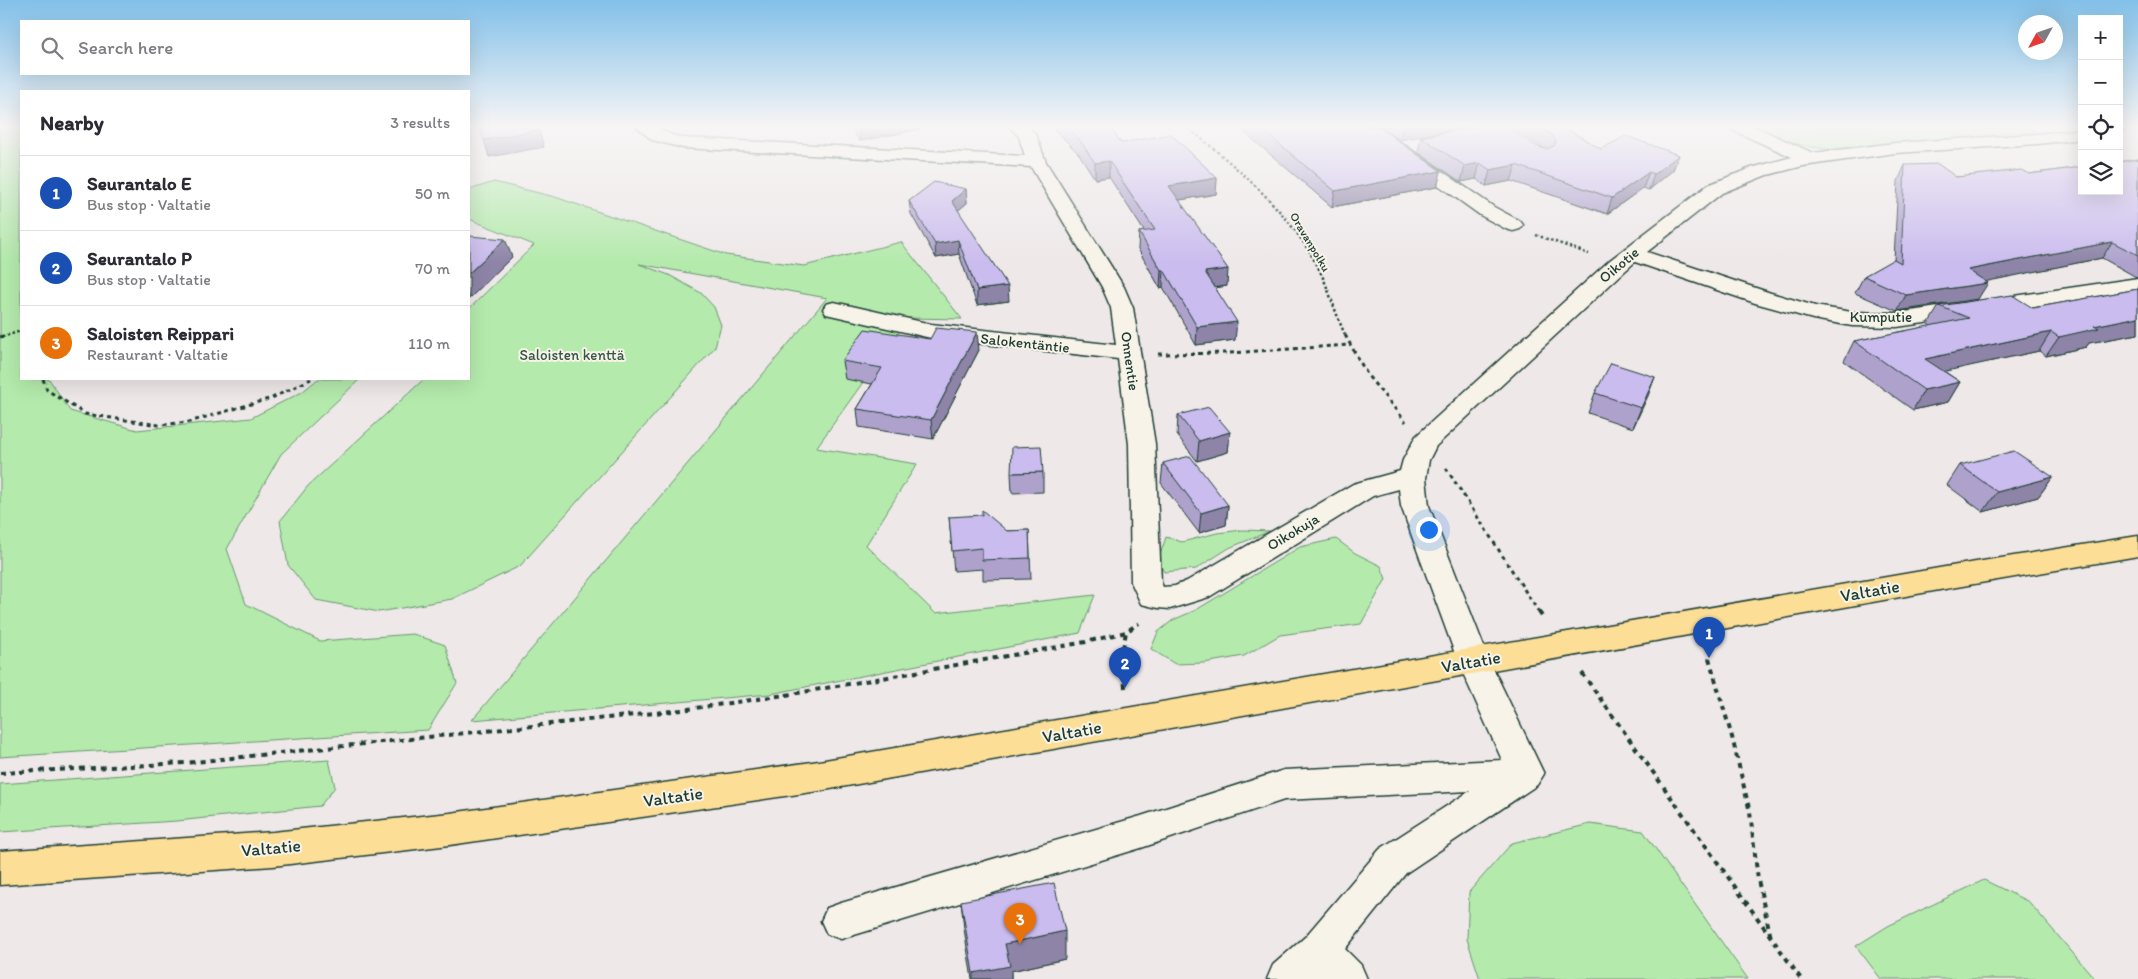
<!DOCTYPE html>
<html lang="en">
<head>
<meta charset="utf-8">
<style>
	body { margin:0; font-family:Itim,sans-serif; background:#f7f7f7; color:#2b2b33 }
	.controls { position:absolute; right:15px; top:15px; display:grid; overflow:hidden; border-radius:0px; box-shadow:0 5px 20px #0002 }
	.controls button { width:45px; height:45px; display:grid; place-items:center; padding:0; border:0; border-bottom:1px solid #e1e1e2; background:#fff; color:#2b2b33; font:25px sans-serif }
	.compass { position:absolute; left:2018px; top:15px; width:45px; height:45px; border-radius:50%; background:#fff; box-shadow:0 5px 20px #0002; rotate:230deg }
	.you { position:absolute; left:1428px; top:529px; width:18px; height:18px; margin:-12px; border:4px solid #fff; border-radius:50%; background:#1a73e8; box-shadow:0 0 0 8px #1a73e833 }
	.badge { display:grid; place-items:center; width:32px; height:32px; border-radius:50%; background:#1f3d34; color:#fff; font-size:16px; font-weight:700 }
	.pin { position:absolute; translate:-50% -41px; filter:drop-shadow(0 1px 2px #0008) }
	.pin::after { content:''; position:absolute; top:26px; width:18px; height:15px; background:inherit; clip-path:polygon(0 0,100% 0,50% 100%) }
	.list { margin:0; padding:0; list-style:none }
	h2 { display:flex; justify-content:space-between; align-items:center; height:65px; margin:0; padding:0 20px; font-size:21px }
	h2 small { font-size:16px; font-weight:400; color:#7c7c81 }
	.list li { display:grid; grid-template-columns:32px 1fr auto; gap:15px; align-items:center; box-sizing:border-box; height:75px; padding:0 20px; border-top:1px solid #e1e1e2 }
	.list b { display:block; font-size:19px; white-space:nowrap }
	.list p { margin:0; font-size:16px; white-space:nowrap; color:#7c7c81 }
	.list em { font-size:16px; font-style:normal; color:#7c7c81 }
	.icon { flex:none; width:28px; height:28px; fill:none; stroke:currentColor; stroke-width:2; stroke-linecap:round; stroke-linejoin:round }
	.map { position:relative; flex:none; width:2138px; height:979px; overflow:hidden }
	.search { position:absolute; background:#fff; box-shadow:0 5px 20px #0002; left:20px; top:20px; width:450px; height:55px; display:flex; align-items:center; gap:12px; box-sizing:border-box; padding:0 18px; border-radius:0px; color:#7c7c81; font-size:19px }
	.panel { position:absolute; background:#fff; box-shadow:0 5px 20px #0002; left:20px; top:90px; width:450px; height:290px; border-radius:0px }
	.map>svg:first-child { display:block }
	.green { fill:#b4eaac; stroke:#6a9470 }
	.lines { fill:none; stroke-linecap:round; stroke-linejoin:round }
	.minor-casing { stroke:#1f3d34; stroke-width:3 }
	.highway-casing { stroke:#1f3d34; stroke-width:3 }
	.path-far2 { stroke:#1f3d34; stroke-width:2.5; stroke-dasharray:2.5 2.5; stroke-linecap:butt }
	.path-far1 { stroke:#1f3d34; stroke-width:3; stroke-dasharray:4 4; stroke-linecap:butt }
	.path { stroke:#1f3d34; stroke-width:4; stroke-dasharray:5 5; stroke-linecap:butt }
	.minor { fill:#f7f3e8; fill-rule:evenodd }
	.highway { fill:#fdde96; fill-rule:evenodd }
	.wall { fill:#aea2cd; stroke:#1f3d34 }
	.shaded-wall { fill:#8d84a7; stroke:#1f3d34 }
	.building { fill:#cabcee; stroke:#1f3d34 }
	.labels { text-anchor:middle; dominant-baseline:central; stroke-width:4; stroke-linejoin:round; paint-order:stroke }
	.far-street-label { font-size:12px; fill:#1f3d34; stroke:#f7f3e8 }
	.street-label { font-size:15px; fill:#1f3d34; stroke:#f7f3e8 }
	.park-label { font-size:15px; fill:#355746; stroke:#f7f3e8 }
	.near-street-label { font-size:18px; fill:#1f3d34; stroke:#f7f3e8 }
</style>
</head>
<body>
<div class="map">
<svg width="2138" height="979" viewBox="0 0 2138 979">
	<rect width="100%" height="100%" fill="#eee8e9"/>
	<filter id="ink" filterUnits="userSpaceOnUse"><feTurbulence type="fractalNoise" baseFrequency=".02" numOctaves="2"/><feDisplacementMap in="SourceGraphic" scale="10" xChannelSelector="R" yChannelSelector="G"/><feConvolveMatrix kernelMatrix="1 2 1 2 8 2 1 2 1" color-interpolation-filters="sRGB"/></filter>
	<g filter="url(#ink)">
		<g class="green">
			<polygon points="0,126 21,126 21,379 49,379 70,411 137,430 251,418 302,392 318,379 360,379 281,454 227,549 246,604 320,641 413,634 445,645 457,683 428,730 0,757"/>
			<path d="M1749,126H1974C1990,133 2025,116 2037,134L1836,150C1803,148 1780,139 1749,126Z"/>
			<polygon points="494,182 555,197 726,255 804,266 901,242 962,319 909,318 816,448 917,464 866,545 935,613 1095,595 1080,633 770,694 472,720 827,298 639,264 669,275 701,293 714,307 721,325 715,347 520,566 452,599 379,612 316,600 288,565 280,521 308,486 424,379 469,379 469,309 534,245 469,219 469,190"/>
			<polygon points="1243,530 1270,531 1229,548 1196,569 1164,572 1158,561 1166,537 1182,542 1217,533"/>
			<polygon points="1336,539 1355,553 1381,566 1386,579 1361,624 1280,635 1244,656 1204,663 1175,664 1151,649 1158,632 1173,620 1196,610 1300,547"/>
			<polygon points="329,760 335,787 320,806 177,821 0,832 0,784"/>
			<polygon points="1590,824 1643,831 1748,979 1480,979 1467,939 1469,892 1512,843"/>
			<polygon points="1984,880 2029,902 2095,979 1881,979 1856,946 1888,926"/>
		</g>
		<g class="lines">
			<defs>
				<g id="minor">
					<polygon points="636,126 655,126 669,134 683,138 1025,156 1019,137 1009,126 1028,126 1036,135 1046,162 1124,287 1133,308 1155,444 1161,582 1163,587 1175,586 1187,581 1353,484 1400,471 1403,460 1416,436 1610,260 1708,185 1751,168 1792,157 1732,130 1729,126 1753,126 1813,153 1895,143 2037,134 2082,129 2082,139 2037,144 1895,153 1803,166 1764,176 1722,193 1647,252 1771,293 1815,306 1852,312 1897,313 2138,278 2138,292 1897,327 1852,326 1813,319 1755,303 1635,262 1626,270 1436,446 1429,460 1426,478 1429,506 1490,662 1544,774 1537,785 1406,873 1345,949 1361,965 1367,979 1267,979 1273,965 1305,937 1380,849 1470,791 1284,800 1141,848 841,939 827,934 821,921 827,908 841,903 1141,816 1284,770 1502,760 1458,662 1401,506 1399,489 1373,496 1209,597 1170,609 1158,608 1141,604 1131,582 1129,444 1118,359 931,338 826,314 823,309 826,304 834,302 931,324 1116,345 1111,308 1102,287 1031,167 683,148 652,140"/>
					<polygon points="1356,126 1377,126 1494,207 1520,221 1523,225 1520,229 1513,231 1506,229 1480,215"/>
					<polygon points="2119,126 2129,126 2126,130 2120,131"/>
				</g>
				<polygon id="highway" points="2138,536 2138,556 1945,589 819,791 450,845 273,866 0,885 0,851 273,832 450,813 819,761 1945,567"/>
			</defs>
			<use href="#minor" class="minor-casing"/>
			<use href="#highway" class="highway-casing"/>
			<g class="path-far2">
				<path d="M1186,126C1236,167 1286,207 1317,265C1329,288 1335,313 1346,337"/>
				<polyline points="1536,235 1589,254"/>
				<polyline points="2,337 21,331"/>
			</g>
			<g class="path-far1">
				<polyline points="1345,335 1368,376 1406,422"/>
				<polyline points="0,337 6,335"/>
				<polyline points="1158,354 1229,353 1350,345"/>
				<polyline points="43,379 47,390 85,414 159,425 189,422 272,398 311,379"/>
				<polyline points="1446,468 1540,614"/>
			</g>
			<g class="path">
				<polyline points="1539,612 1543,618"/>
				<polyline points="1709,658 1732,737 1750,812 1758,880 1771,938"/>
				<polyline points="1582,673 1801,979"/>
				<polyline points="1125,688 1122,654 1126,632"/>
				<polyline points="0,773 185,763 682,710 792,694 1086,642 1126,632 1139,623"/>
			</g>
			<use href="#minor" class="minor"/>
			<use href="#highway" class="highway"/>
		</g>
		<g class="wall">
			<polygon points="848,126 920,126 920,129 860,141"/>
			<polygon points="1051,126 1109,126 1121,143 1217,178 1216,194 1179,200 1227,286 1215,288 1235,340 1196,345 1163,287 1160,288 1138,249 1139,232 1144,231 1109,177 1095,179 1079,154"/>
			<polygon points="1237,126 1377,126 1441,171 1437,187 1332,207"/>
			<polygon points="1381,126 1472,126 1400,140"/>
			<polygon points="1509,126 1562,126 1601,149 1679,155 1673,170 1649,190 1643,188 1607,214 1511,181 1486,186 1476,179 1461,182 1418,152 1421,137 1538,147 1545,149"/>
			<polygon points="2138,159 2138,278 2102,258 1985,281 1978,299 1897,311 1855,293 1864,276 1894,260 1898,181 1905,165 1956,177 2029,174"/>
			<polygon points="966,189 967,203 958,210 1009,301 977,305 959,254 936,258 911,214 909,201"/>
			<polygon points="2138,289 2138,334 2089,343 2086,347 2046,356 2039,351 1944,371 1960,382 1948,402 1913,410 1844,361 1854,341 1931,326 1928,324 1939,306 2033,308"/>
			<polygon points="979,350 933,439 859,427 857,409 872,384 845,379 842,361"/>
			<polygon points="1655,377 1633,428 1588,413 1595,393"/>
			<polygon points="1178,415 1230,432 1228,452 1197,461 1177,435"/>
			<polygon points="1163,463 1228,505 1226,525 1199,533 1161,483"/>
			<polygon points="1960,465 2053,477 2038,497 1983,512 1947,485"/>
			<polygon points="1043,472 1043,492 1012,493 1011,473"/>
			<polygon points="949,517 1007,531 1029,530 1031,579 983,580 983,569 954,571"/>
			<polygon points="961,901 1065,959 1011,971 1011,979 972,979 964,929"/>
		</g>
		<g class="shaded-wall">
			<polygon points="872,126 920,126 920,129 860,141 859,129"/>
			<polygon points="1403,126 1472,126 1400,140"/>
			<polygon points="539,130 544,147 489,157 484,140"/>
			<polygon points="1679,155 1673,170 1649,190 1654,174"/>
			<polygon points="1109,161 1109,177 1095,179 1095,163"/>
			<polygon points="1480,163 1476,179 1461,182 1465,166"/>
			<polygon points="1516,165 1511,181 1486,186 1490,170"/>
			<polygon points="1441,171 1437,187 1332,207 1335,191"/>
			<polygon points="1649,172 1643,188 1607,214 1612,198"/>
			<polygon points="1217,178 1216,194 1168,202 1169,186"/>
			<polygon points="966,189 967,203 953,215 952,201"/>
			<polygon points="505,239 512,257 469,299 469,273"/>
			<polygon points="958,240 959,254 936,258 935,244"/>
			<polygon points="2112,242 2102,258 1959,287 1968,270"/>
			<polygon points="1228,269 1227,286 1204,289 1205,272"/>
			<polygon points="1161,270 1164,270 1163,287 1160,288"/>
			<polygon points="1988,283 1978,299 1897,311 1906,295"/>
			<polygon points="1008,286 1009,301 977,305 977,290"/>
			<polygon points="2138,317 2138,334 2089,343 2086,347 2046,356 2059,337 2094,326"/>
			<polygon points="1237,322 1235,340 1196,345 1197,327"/>
			<polygon points="977,332 979,350 933,439 931,420"/>
			<polygon points="2051,332 2039,351 1914,378 1925,359"/>
			<polygon points="1655,377 1648,396 1633,428 1641,408"/>
			<polygon points="1960,382 1948,402 1913,410 1924,390"/>
			<polygon points="1230,432 1228,452 1197,461 1199,441"/>
			<polygon points="2053,477 2038,497 1983,512 1997,492"/>
			<polygon points="1228,505 1226,525 1199,533 1201,513"/>
			<polygon points="1065,931 1065,959 1011,971 1011,979 973,979 973,973 1005,944"/>
		</g>
		<g class="building">
			<polygon points="480,126 537,126 539,130 484,140"/>
			<polygon points="856,126 872,126 859,129"/>
			<polygon points="1067,126 1109,126 1121,143 1171,134 1217,178 1169,186 1228,269 1205,272 1237,322 1197,327 1164,270 1161,270 1139,232 1155,230 1109,161 1095,163 1079,139"/>
			<polygon points="1258,126 1377,126 1441,171 1335,191"/>
			<polygon points="1479,126 1504,126 1538,147 1546,149 1554,146 1556,141 1553,136 1538,126 1562,126 1601,149 1626,136 1679,155 1654,174 1649,172 1612,198 1516,165 1490,170 1480,163 1465,166 1421,137"/>
			<polygon points="2138,159 2138,255 2112,242 1968,270 1988,283 1906,295 1864,276 1894,259 1901,263 1905,165 1938,164 1956,177 2021,170 2029,174 2082,167 2082,191 2119,191 2119,162"/>
			<polygon points="934,182 966,189 952,201 1008,286 977,290 958,240 935,244 909,201"/>
			<polygon points="469,236 505,239 469,273"/>
			<polygon points="2138,289 2138,317 2094,326 2099,328 2059,337 2051,332 1925,359 1960,382 1924,390 1854,341 1969,318 1939,306 2012,295 2033,308"/>
			<polygon points="936,328 977,332 931,420 857,409 882,368 842,361 865,329 930,339"/>
			<polygon points="1611,363 1655,377 1641,408 1595,393"/>
			<polygon points="1209,407 1230,432 1199,441 1178,415"/>
			<polygon points="1041,446 1043,472 1011,473 1012,447"/>
			<polygon points="2014,451 2053,477 1997,492 1960,465"/>
			<polygon points="1190,456 1228,505 1201,513 1163,463"/>
			<polygon points="982,510 1007,531 1029,530 1030,558 982,560 982,548 952,551 949,517 982,515"/>
			<polygon points="1054,883 1065,931 1005,944 1010,966 973,973 961,901"/>
		</g>
	</g>
	<linearGradient id="sky" x2="0" y2="1"><stop stop-color="#82c0e9"/><stop offset="0.48" stop-color="#f7f5f5"/><stop offset="1" stop-color="#f7f5f5" stop-opacity="0"/></linearGradient>
	<rect width="2138" height="263" fill="url(#sky)"/>
	<g class="labels">
		<g class="far-street-label">
			<text transform="translate(1310 242) rotate(59)">Oravanpolku</text>
		</g>
		<g class="street-label">
			<text transform="translate(1619 265) rotate(-40)">Oikotie</text>
			<text x="1881" y="317">Kumputie</text>
			<text transform="translate(1025 343) rotate(6)">Salokentäntie</text>
			<text transform="translate(1130 361) rotate(82)">Onnentie</text>
			<text transform="translate(1293 532) rotate(-31)">Oikokuja</text>
		</g>
		<g class="park-label">
			<text x="572" y="355">Saloisten kenttä</text>
		</g>
		<g class="near-street-label">
			<text transform="translate(1870 591) rotate(-10)">Valtatie</text>
			<text transform="translate(1471 662) rotate(-10)">Valtatie</text>
			<text transform="translate(1072 732) rotate(-10)">Valtatie</text>
			<text transform="translate(673 797) rotate(-8)">Valtatie</text>
			<text transform="translate(271 848) rotate(-5)">Valtatie</text>
		</g>
	</g>
</svg>
<div class="controls">
<button>+</button>
<button>−</button>
<button><svg class="icon" aria-label="locate" viewBox="0 0 24 24"><circle cx="12" cy="12" r="6"/><path d="M12 2v4M12 18v4M2 12h4M18 12h4"/></svg></button>
<button><svg class="icon" aria-label="layers" viewBox="0 0 24 24"><path d="M12 4l9 5-9 5-9-5zM3 14l9 5 9-5"/></svg></button>
</div>
<svg class="compass" viewBox="-18 -18 36 36"><path d="M0-13l5 13h-10z" fill="#e53935"/><path d="M0 13l5-13h-10z" fill="#7c7c81"/></svg>
<div class="you"></div>
<div class="pin badge" style="left:1709px;top:658px;background:#1a4fb4">1</div>
<div class="pin badge" style="left:1125px;top:688px;background:#1a4fb4">2</div>
<div class="pin badge" style="left:1020px;top:944px;background:#e8710a">3</div>
<div class="search"><svg class="icon" aria-label="search" viewBox="0 0 24 24"><circle cx="10" cy="10" r="6"/><path d="M15 15l6 6"/></svg>Search here</div>
<section class="panel">
<h2>Nearby<small>3 results</small></h2>
<ul class="list">
<li><span class="badge" style="background:#1a4fb4">1</span><div><b>Seurantalo E</b><p>Bus stop · Valtatie</p></div><em>50 m</em></li>
<li><span class="badge" style="background:#1a4fb4">2</span><div><b>Seurantalo P</b><p>Bus stop · Valtatie</p></div><em>70 m</em></li>
<li><span class="badge" style="background:#e8710a">3</span><div><b>Saloisten Reippari</b><p>Restaurant · Valtatie</p></div><em>110 m</em></li>
</ul>
</section>
</div>
</body>
</html>
